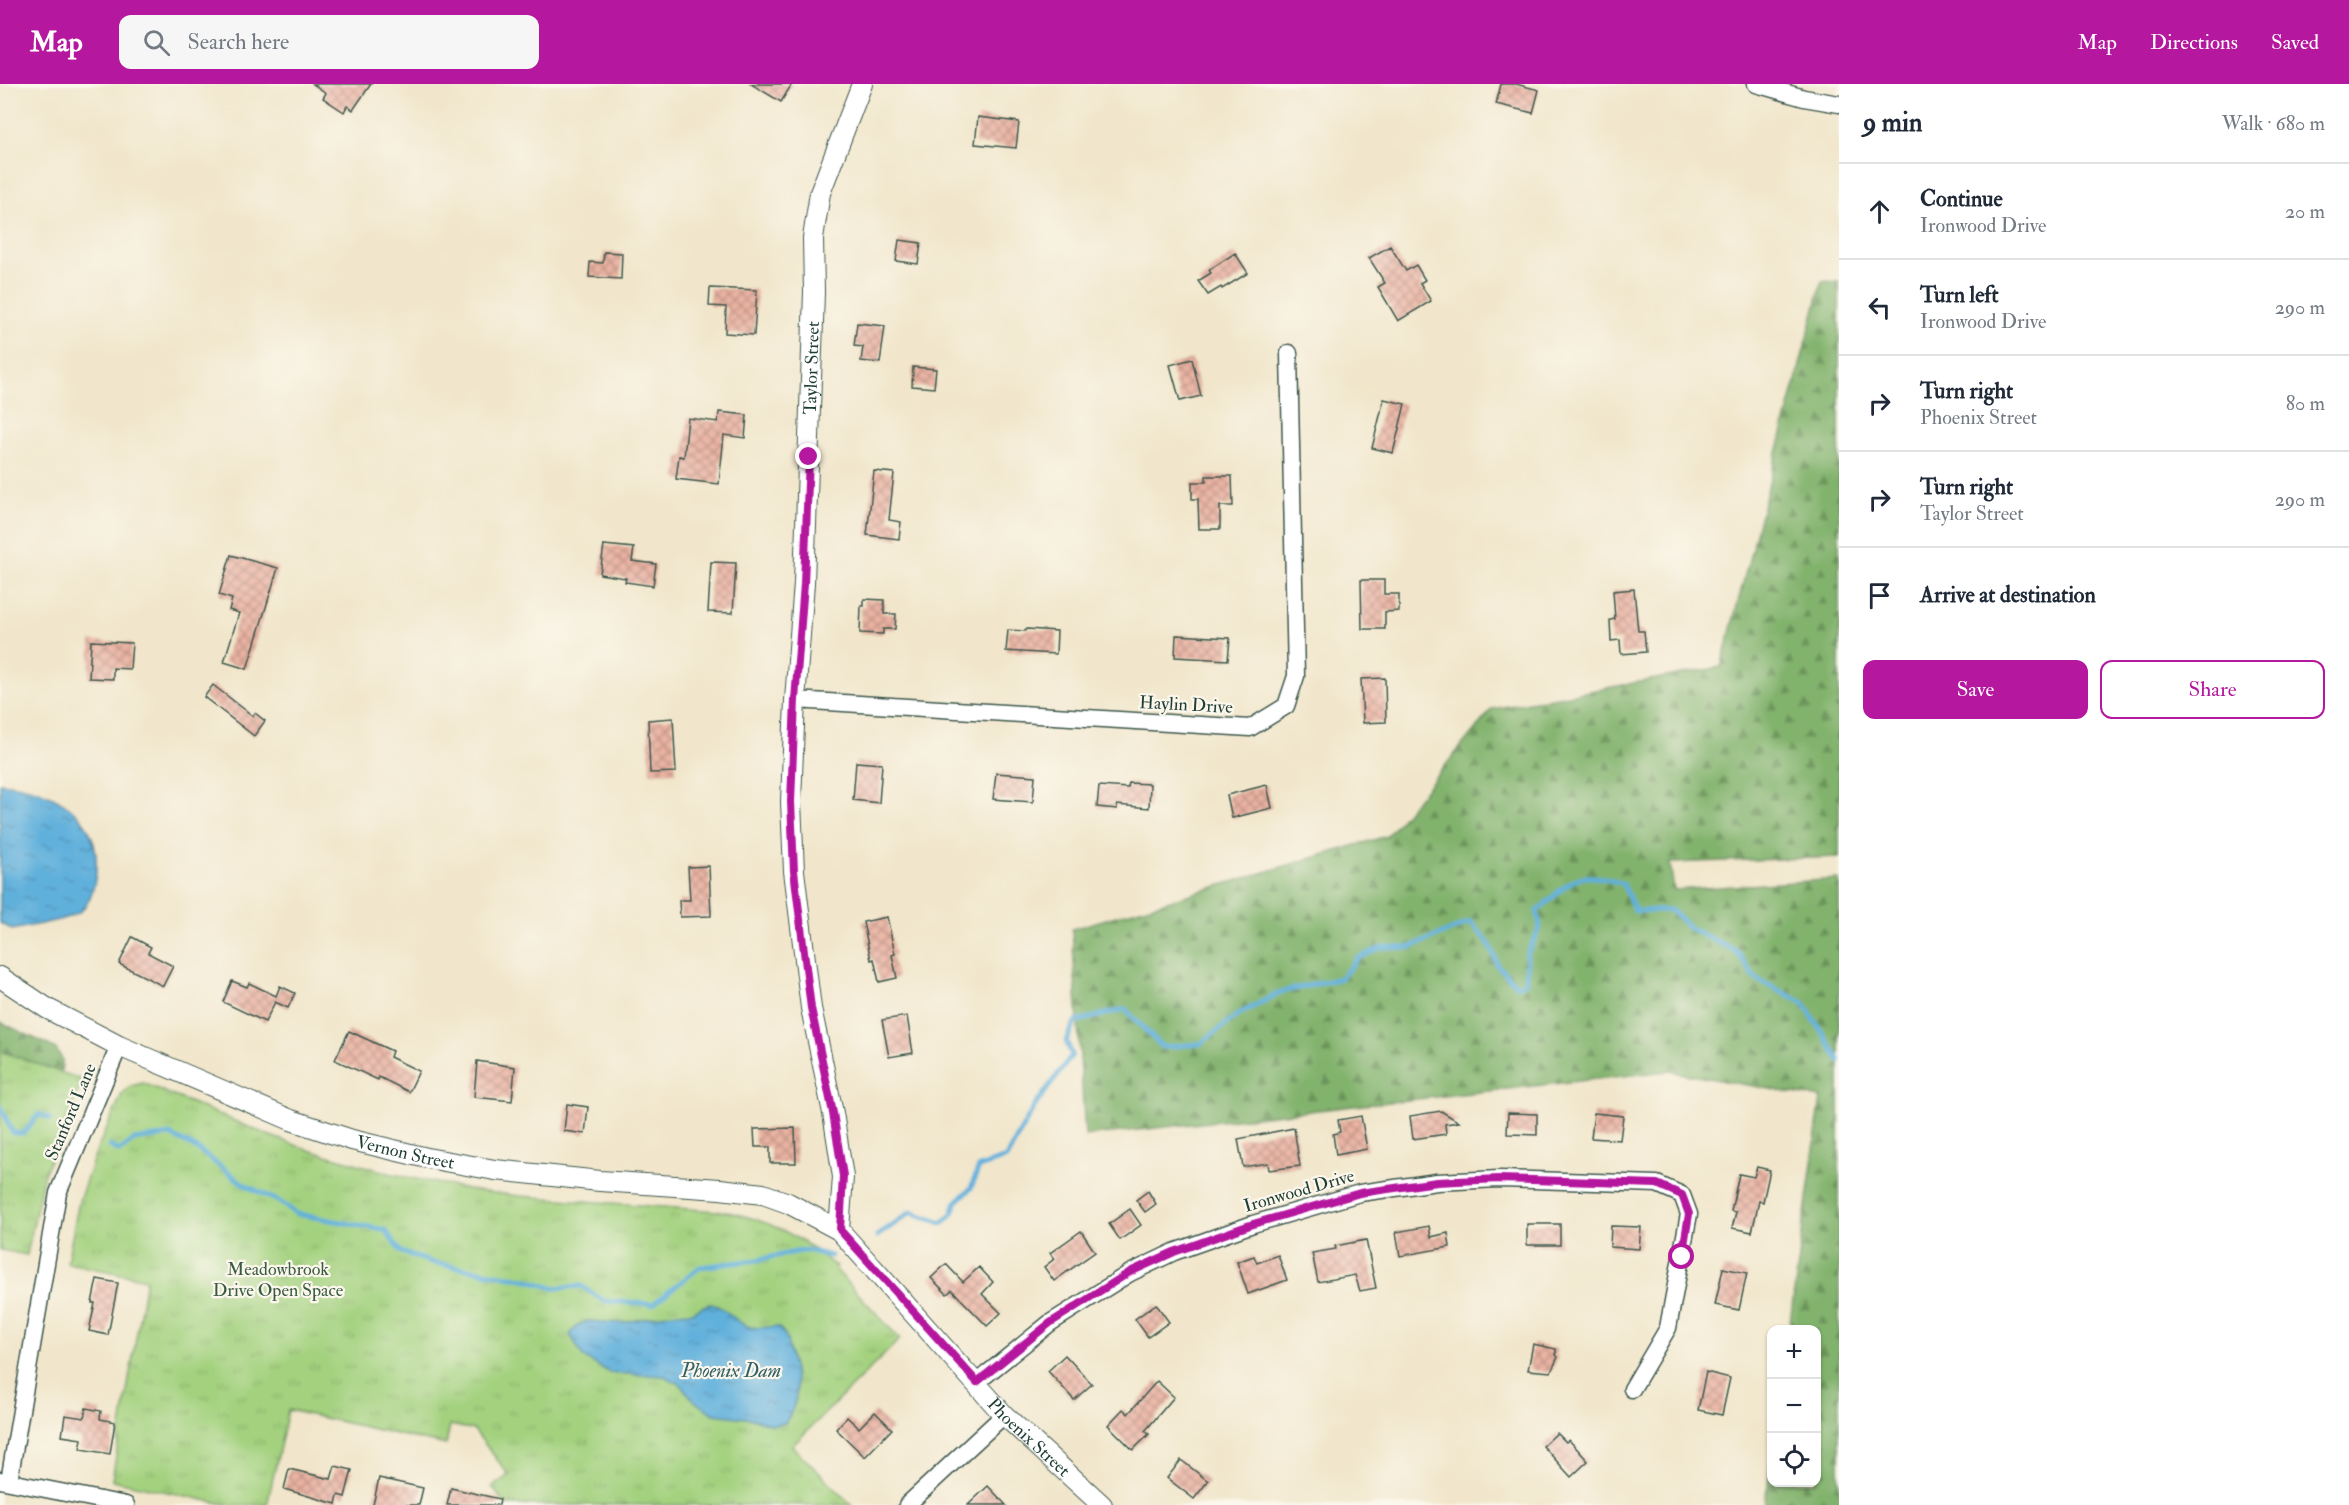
<!DOCTYPE html>
<html lang="en">
<head>
<meta charset="utf-8">
<style>
	body { margin:0; font-family:"IM FELL Double Pica",serif; background:#f6f6f7; color:#1f2937 }
	.controls { position:absolute; right:18px; bottom:18px; display:grid; overflow:hidden; border-radius:12px; box-shadow:0 2px 4px #0004 }
	.controls button { width:54px; height:54px; display:grid; place-items:center; padding:0; border:0; border-bottom:2px solid #e0e1e3; background:#fff; color:#1f2937; font:30px sans-serif }
	.stop { position:absolute; width:18px; height:18px; margin:-14px; border:4px solid #b5179e; border-radius:50%; background:#fff }
	.stop.end { background:#b5179e; border-color:#fff; box-shadow:0 2px 6px #0008 }
	.list { margin:0; padding:0; list-style:none }
	h2 { display:flex; justify-content:space-between; align-items:center; height:78px; margin:0; padding:0 24px; font-size:26px }
	h2 small { font-size:20px; font-weight:400; color:#747a83 }
	.list li { display:grid; grid-template-columns:39px 1fr auto; gap:18px; align-items:center; box-sizing:border-box; height:96px; padding:0 24px; border-top:2px solid #e0e1e3 }
	.list b { display:block; font-size:22px; white-space:nowrap }
	.list p { margin:0; font-size:20px; white-space:nowrap; color:#747a83 }
	.list em { font-size:20px; font-style:normal; color:#747a83 }
	.actions { display:flex; gap:12px; padding:18px 24px }
	.actions a { flex:1; padding:14px 0; border:2px solid #b5179e; border-radius:12px; text-align:center; font-size:21px; color:#b5179e }
	.actions .main { background:#b5179e; color:#fff }
	.icon { flex:none; width:33px; height:33px; fill:none; stroke:currentColor; stroke-width:2; stroke-linecap:round; stroke-linejoin:round }
	.map { position:relative; flex:none; width:1839px; height:1421px; overflow:hidden }
	header { display:flex; align-items:center; gap:36px; box-sizing:border-box; height:84px; padding:0 30px; background:#b5179e; color:#fff }
	header strong { font-size:28px }
	nav { display:flex; gap:33px; margin-inline-start:auto; font-size:21px }
	.search { width:420px; height:54px; background:#f6f6f7; display:flex; align-items:center; gap:15px; box-sizing:border-box; padding:0 21px; border-radius:12px; color:#747a83; font-size:22px }
	main { display:flex }
	aside { flex:1; background:#fff }
	.map>svg:first-child { display:block }
	.forest { fill:url(#forest-firs); stroke:#507850; stroke-width:1.5 }
	.park { fill:url(#park-tufts); stroke:#618759; stroke-width:1.5 }
	.water { fill:url(#water-ripples); stroke:#407688; stroke-width:1.5 }
	.lines { fill:none; stroke-linecap:round; stroke-linejoin:round }
	.stream { stroke:#61b0dc; stroke-width:5 }
	.building { fill:url(#building-cross-hatch) }
	.minor-casing { stroke:#3e564b; stroke-width:19 }
	.tertiary-casing { stroke:#3e564b; stroke-width:22 }
	.minor { stroke:#fff; stroke-width:16 }
	.tertiary { stroke:#fff; stroke-width:20 }
	.route { stroke:#b5179e; stroke-width:8 }
	.labels { text-anchor:middle; dominant-baseline:central; stroke-width:4.5; stroke-linejoin:round; paint-order:stroke }
	.street-label { font-size:18px; fill:#1f3d34; stroke:#fbf7ec }
	.park-label { font-size:18px; fill:#395b43; stroke:#fbf7ec }
	.water-label { font-size:20px; font-style:italic; fill:#336066; stroke:#fbf7ec }
</style>
</head>
<body>
<header>
<strong>Map</strong>
<div class="search"><svg class="icon" aria-label="search" viewBox="0 0 24 24"><circle cx="10" cy="10" r="6"/><path d="M15 15l6 6"/></svg>Search here</div>
<nav><a>Map</a><a>Directions</a><a>Saved</a></nav>
</header>
<main>
<div class="map">
<svg width="1839" height="1421" viewBox="0 0 1839 1421">
	<defs>
		<pattern id="forest-firs" width="22" height="20" patternUnits="userSpaceOnUse" patternTransform="scale(1.5)"><rect width="22" height="20" fill="#82b36d"/><path d="M5 1l3.5 6h-7zM16 11l3.5 6h-7z" fill="#6a935a"/></pattern>
		<pattern id="park-tufts" width="24" height="20" patternUnits="userSpaceOnUse" patternTransform="scale(1.5)"><rect width="24" height="20" fill="#a3d17e"/><path d="M3 7l-1-3M5 7V3M7 7l1-3M15 17l-1-3M17 17v-4M19 17l1-3" fill="none" stroke="#8cb46e"/></pattern>
		<pattern id="water-ripples" width="26" height="14" patternUnits="userSpaceOnUse" patternTransform="scale(1.5)"><rect width="26" height="14" fill="#61b0dc"/><path d="M2 4q2-2 4 0t4 0M15 11q2-2 4 0t4 0" fill="none" stroke="#4f90b3"/></pattern>
		<pattern id="building-cross-hatch" width="8" height="8" patternUnits="userSpaceOnUse" patternTransform="scale(1.5)"><rect width="8" height="8" fill="#eab2a2"/><path d="M0 0l8 8M0 8l8-8" fill="none" stroke="#bd9285"/></pattern>
	</defs>
	<rect width="100%" height="100%" fill="#fbf7ec"/>
	<filter id="ink" filterUnits="userSpaceOnUse"><feTurbulence type="fractalNoise" baseFrequency=".0167" numOctaves="2"/><feDisplacementMap in="SourceGraphic" scale="12" xChannelSelector="R" yChannelSelector="G"/><feConvolveMatrix kernelMatrix="1 2 1 2 8 2 1 2 1" color-interpolation-filters="sRGB"/></filter>
	<filter id="wash" filterUnits="userSpaceOnUse"><feTurbulence type="fractalNoise" baseFrequency=".008" numOctaves="4" result="noise"/><feDisplacementMap in="SourceGraphic" scale="24" xChannelSelector="R" yChannelSelector="G"/><feGaussianBlur stdDeviation="1.35" result="paint"/><feColorMatrix in="noise" values="0 0 0 0 0 0 0 0 0 0 0 0 0 0 0 0 0 1.4 0 .05"/><feComposite in="paint" operator="in"/></filter>
	<g filter="url(#wash)">
		<rect width="100%" height="100%" fill="#f1e6cb"/>
		<g class="forest">
			<polygon points="1822,197 1839,198 1839,773 1670,779 1674,806 1839,795 1839,1421 1765,1421 1771,1376 1772,1398 1816,1398 1816,1246 1789,1245 1821,1014 1668,987 1085,1052 1072,845 1387,752 1492,625 1721,583"/>
			<polygon points="0,938 55,964 62,975 62,981 58,1005 0,1060"/>
		</g>
		<g class="park">
			<polygon points="0,967 83,996 43,1093 27,1171 0,1166"/>
			<path d="M143,999L268,1051L309,1066L392,1090L477,1107L520,1112L728,1128C768,1136 805,1155 836,1183V1186L900,1255L792,1362L852,1421H506L492,1403L509,1391L474,1346L450,1341L446,1361L288,1326L267,1421H227L112,1396L146,1195L67,1179L79,1117L96,1068L122,1010L131,1002Z"/>
		</g>
		<g class="water">
			<path d="M0,699C51,704 101,729 96,787C95,800 91,816 82,826C70,837 29,841 12,846L0,839Z"/>
			<path d="M708,1220C724,1220 733,1237 747,1242C758,1246 766,1242 777,1243C789,1250 787,1260 790,1271C797,1297 802,1315 785,1339L772,1341L754,1335L714,1330L694,1317L680,1300L664,1292L610,1289L583,1273L570,1250L577,1242L587,1237L622,1239L672,1229L692,1228Z"/>
		</g>
		<g class="lines">
			<g class="stream">
				<polyline points="0,1022 13,1049 24,1049 39,1030 50,1035"/>
				<polyline points="110,1062 119,1067 134,1056 170,1051 196,1064 245,1101 280,1118 297,1130 385,1146 401,1168 434,1179 529,1196 553,1204 581,1202 604,1217 653,1220 700,1183 757,1176 806,1166 831,1172"/>
				<path d="M877,1152L911,1128L942,1139L952,1130L956,1118L971,1104L979,1083L1006,1074L1034,1023L1072,971L1066,957L1075,938L1125,925L1162,963L1200,960L1239,930L1281,908L1341,894L1358,874L1383,863L1408,864L1471,838L1490,861L1498,882L1517,902L1526,898L1527,870L1540,843L1537,827C1573,797 1574,783 1623,800L1635,827L1671,826L1691,845L1736,867L1756,895L1804,919L1839,976"/>
			</g>
		</g>
		<g id="blocks">
			<g class="building">
				<polygon points="313,0 371,0 353,26 347,22 344,28 323,14 326,9"/>
				<polygon points="751,0 792,0 781,18"/>
				<polygon points="1501,0 1516,0 1539,6 1533,29 1496,20"/>
				<polygon points="978,33 1019,38 1016,64 975,60"/>
				<polygon points="899,156 921,159 918,180 896,177"/>
				<polygon points="1390,162 1406,187 1416,181 1425,196 1420,199 1431,217 1398,237 1378,203 1385,199 1369,174"/>
				<polygon points="604,168 622,169 621,195 589,193 590,178 603,179"/>
				<polygon points="1235,169 1248,189 1222,205 1221,203 1208,211 1198,197 1211,189 1209,186"/>
				<polygon points="710,204 757,206 754,251 725,249 726,223 709,222"/>
				<polygon points="857,239 885,242 880,279 861,277 863,263 854,262"/>
				<polygon points="1192,275 1201,312 1180,317 1170,281"/>
				<polygon points="913,283 936,285 934,304 912,302"/>
				<polygon points="1384,315 1405,320 1393,369 1372,364"/>
				<polygon points="719,328 747,331 745,354 724,351 719,400 676,395 679,372 684,373 688,334 718,338"/>
				<polygon points="874,387 894,389 889,436 901,438 899,455 867,451"/>
				<polygon points="1206,392 1232,392 1233,422 1220,422 1220,445 1199,445 1198,415 1192,415 1192,398 1206,398"/>
				<polygon points="604,461 634,464 632,477 656,480 653,502 625,498 626,494 600,490"/>
				<polygon points="231,471 278,484 247,585 224,578 239,529 229,526 232,515 219,511"/>
				<polygon points="711,478 736,479 733,529 708,528"/>
				<polygon points="1361,496 1384,496 1384,510 1399,510 1399,527 1385,528 1385,545 1362,545"/>
				<polygon points="1634,505 1638,547 1644,547 1646,568 1621,570 1620,556 1611,557 1610,536 1615,535 1613,507"/>
				<polygon points="864,515 884,516 884,530 896,530 895,545 883,545 883,550 860,549 861,522 864,522"/>
				<polygon points="1027,545 1057,547 1056,570 1006,567 1008,546 1025,547"/>
				<polygon points="1176,551 1230,554 1228,576 1175,573"/>
				<polygon points="91,557 132,559 130,585 113,584 113,595 89,594"/>
				<polygon points="1385,594 1386,638 1363,639 1361,595"/>
				<polygon points="213,601 253,632 255,629 265,637 254,652 204,613"/>
				<polygon points="673,634 676,688 650,689 648,636"/>
				<polygon points="856,678 882,680 879,719 853,716"/>
				<polygon points="996,689 1035,692 1033,718 993,715"/>
				<polygon points="1129,699 1150,700 1149,724 1117,721 1117,725 1097,723 1099,702 1128,704"/>
				<polygon points="1267,701 1272,724 1232,734 1227,711"/>
				<polygon points="709,782 711,832 680,833 679,816 690,816 688,783"/>
				<polygon points="887,833 895,870 892,871 897,894 879,898 874,875 871,876 863,838"/>
				<polygon points="132,853 151,863 148,869 173,882 163,902 119,880"/>
				<polygon points="232,897 247,903 249,899 276,912 280,902 295,909 288,924 275,918 265,938 223,918"/>
				<polygon points="907,932 913,969 889,973 882,936"/>
				<polygon points="349,947 392,967 390,973 419,987 409,1008 379,993 378,996 335,976"/>
				<polygon points="477,977 515,983 512,1017 474,1013"/>
				<polygon points="567,1020 588,1023 585,1050 564,1047"/>
				<polygon points="1441,1027 1459,1038 1445,1040 1446,1050 1413,1055 1410,1032"/>
				<polygon points="1508,1029 1537,1030 1537,1051 1507,1050"/>
				<polygon points="1594,1029 1623,1032 1620,1056 1591,1054"/>
				<polygon points="1361,1032 1367,1065 1336,1071 1333,1050 1340,1048 1338,1036"/>
				<polygon points="795,1044 796,1079 770,1079 770,1063 755,1063 754,1045"/>
				<polygon points="1294,1044 1300,1082 1269,1086 1268,1079 1243,1083 1238,1055"/>
				<polygon points="1757,1083 1770,1086 1763,1118 1759,1117 1752,1148 1732,1144 1736,1128 1731,1127 1739,1090 1754,1093"/>
				<polygon points="1148,1107 1156,1120 1145,1128 1136,1116"/>
				<polygon points="1130,1125 1141,1141 1120,1156 1109,1140"/>
				<rect x="1527" y="1140" width="33" height="21"/>
				<polygon points="1429,1142 1431,1153 1448,1149 1450,1163 1400,1172 1396,1148"/>
				<polygon points="1611,1142 1641,1143 1639,1165 1610,1163"/>
				<polygon points="1081,1147 1095,1168 1054,1197 1044,1183 1054,1175 1050,1169"/>
				<polygon points="1366,1156 1376,1204 1360,1207 1355,1191 1318,1198 1312,1169 1336,1165 1335,1162"/>
				<polygon points="1278,1171 1287,1196 1248,1210 1237,1178 1254,1172 1257,1179"/>
				<polygon points="946,1180 963,1198 979,1183 993,1198 982,1210 1001,1229 987,1242 952,1206 947,1210 931,1194"/>
				<polygon points="1723,1184 1747,1189 1739,1226 1715,1221"/>
				<polygon points="97,1195 118,1199 108,1251 89,1247 95,1219 92,1219"/>
				<polygon points="1156,1220 1169,1238 1148,1253 1135,1235"/>
				<polygon points="1533,1260 1556,1265 1556,1271 1558,1273 1551,1288 1528,1286"/>
				<polygon points="1065,1271 1092,1300 1074,1316 1048,1287"/>
				<polygon points="1706,1288 1730,1294 1722,1331 1698,1326"/>
				<polygon points="1157,1297 1174,1313 1145,1347 1149,1350 1133,1366 1108,1341 1123,1325 1128,1330"/>
				<polygon points="86,1324 101,1327 100,1335 115,1338 110,1370 80,1365 82,1355 62,1352 65,1331 84,1334"/>
				<polygon points="875,1328 892,1345 865,1373 836,1345 847,1333 859,1344"/>
				<polygon points="1557,1349 1566,1358 1569,1356 1588,1377 1571,1393 1543,1362"/>
				<polygon points="1181,1376 1208,1397 1194,1415 1167,1394"/>
				<polygon points="335,1382 352,1386 345,1413 338,1411 336,1420 284,1405 289,1385 331,1395"/>
				<polygon points="379,1394 423,1404 419,1421 373,1421"/>
				<polygon points="988,1402 1006,1421 968,1421"/>
				<polygon points="451,1404 500,1415 499,1421 447,1421"/>
			</g>
		</g>
	</g>
	<g filter="url(#ink)">
		<use href="#blocks" fill-opacity="0" stroke="#3e564b" stroke-width="1.5"/>
		<g class="lines">
			<defs>
				<g id="minor">
					<polyline points="1756,0 1804,14 1839,20"/>
					<polyline points="795,616 1250,644 1286,622 1296,592 1289,269"/>
					<polyline points="977,1298 1050,1239 1130,1189 1174,1168 1253,1140 1360,1109 1437,1098 1499,1095 1657,1100 1682,1111 1689,1130 1668,1244 1632,1305"/>
					<polyline points="0,1396 126,1421"/>
					<polyline points="9,1397 58,1109 119,962"/>
					<polyline points="907,1421 1004,1331"/>
				</g>
				<g id="tertiary">
					<path id="s1" d="M0,893L48,925L119,962L291,1036L352,1056L427,1074L495,1086L600,1097L720,1105L763,1110L788,1119L839,1146L1004,1331L1102,1421"/>
					<path id="s2" d="M839,1146L843,1093L833,1029L811,924L794,787L791,718L795,616L804,499L814,208L813,154L820,109L862,0"/>
				</g>
			</defs>
			<use href="#minor" class="minor-casing"/>
			<use href="#tertiary" class="tertiary-casing"/>
			<use href="#minor" class="minor"/>
			<use href="#tertiary" class="tertiary"/>
		</g>
	</g>
	<g class="lines" filter="url(#ink)">
		<polyline class="route" points="809,373 804,500 795,616 791,718 794,787 811,924 833,1029 843,1092 840,1146 977,1298 1050,1239 1130,1188 1174,1168 1253,1140 1360,1109 1437,1098 1499,1095 1657,1100 1682,1111 1689,1130 1682,1173"/>
	</g>
	<g class="labels">
		<g class="street-label">
			<text stroke="none"><textPath href="#s2" startOffset="867">Taylor Street</textPath></text>
			<text transform="translate(1186 621) rotate(3)">Haylin Drive</text>
			<text transform="translate(71 1028) rotate(-67)">Stanford Lane</text>
			<text stroke="none"><textPath href="#s1" startOffset="444">Vernon Street</textPath></text>
			<text transform="translate(1299 1107) rotate(-16)">Ironwood Drive</text>
			<text stroke="none"><textPath href="#s1" startOffset="1170">Phoenix Street</textPath></text>
		</g>
		<g class="park-label">
			<text x="278" y="1185">Meadowbrook<tspan x="278" dy="21">Drive Open Space</tspan></text>
		</g>
		<g class="water-label">
			<text x="731" y="1286">Phoenix Dam</text>
		</g>
	</g>
</svg>
<div class="controls">
<button>+</button>
<button>−</button>
<button><svg class="icon" aria-label="locate" viewBox="0 0 24 24"><circle cx="12" cy="12" r="6"/><path d="M12 2v4M12 18v4M2 12h4M18 12h4"/></svg></button>
</div>
<div class="stop" style="left:1682px;top:1173px"></div>
<div class="stop end" style="left:809px;top:373px"></div>
</div>
<aside>
<h2>9 min<small>Walk · 680 m</small></h2>
<ul class="list">
<li><svg class="icon" aria-label="ahead" viewBox="0 0 24 24"><path d="M12 20V5M6 11l6-6 6 6"/></svg><div><b>Continue</b><p>Ironwood Drive</p></div><em>20 m</em></li>
<li><svg class="icon" aria-label="left" viewBox="0 0 24 24"><path d="M17 20v-9H6M10 6l-5 5 5 5"/></svg><div><b>Turn left</b><p>Ironwood Drive</p></div><em>290 m</em></li>
<li><svg class="icon" aria-label="right" viewBox="0 0 24 24"><path d="M7 20v-9h11M14 6l5 5-5 5"/></svg><div><b>Turn right</b><p>Phoenix Street</p></div><em>80 m</em></li>
<li><svg class="icon" aria-label="right" viewBox="0 0 24 24"><path d="M7 20v-9h11M14 6l5 5-5 5"/></svg><div><b>Turn right</b><p>Taylor Street</p></div><em>290 m</em></li>
<li><svg class="icon" aria-label="arrive" viewBox="0 0 24 24"><path d="M6 21V4h12l-3 4 3 4H6"/></svg><div><b>Arrive at destination</b></div></li>
</ul>
<div class="actions"><a class="main">Save</a><a>Share</a></div>
</aside>
</main>
</body>
</html>
